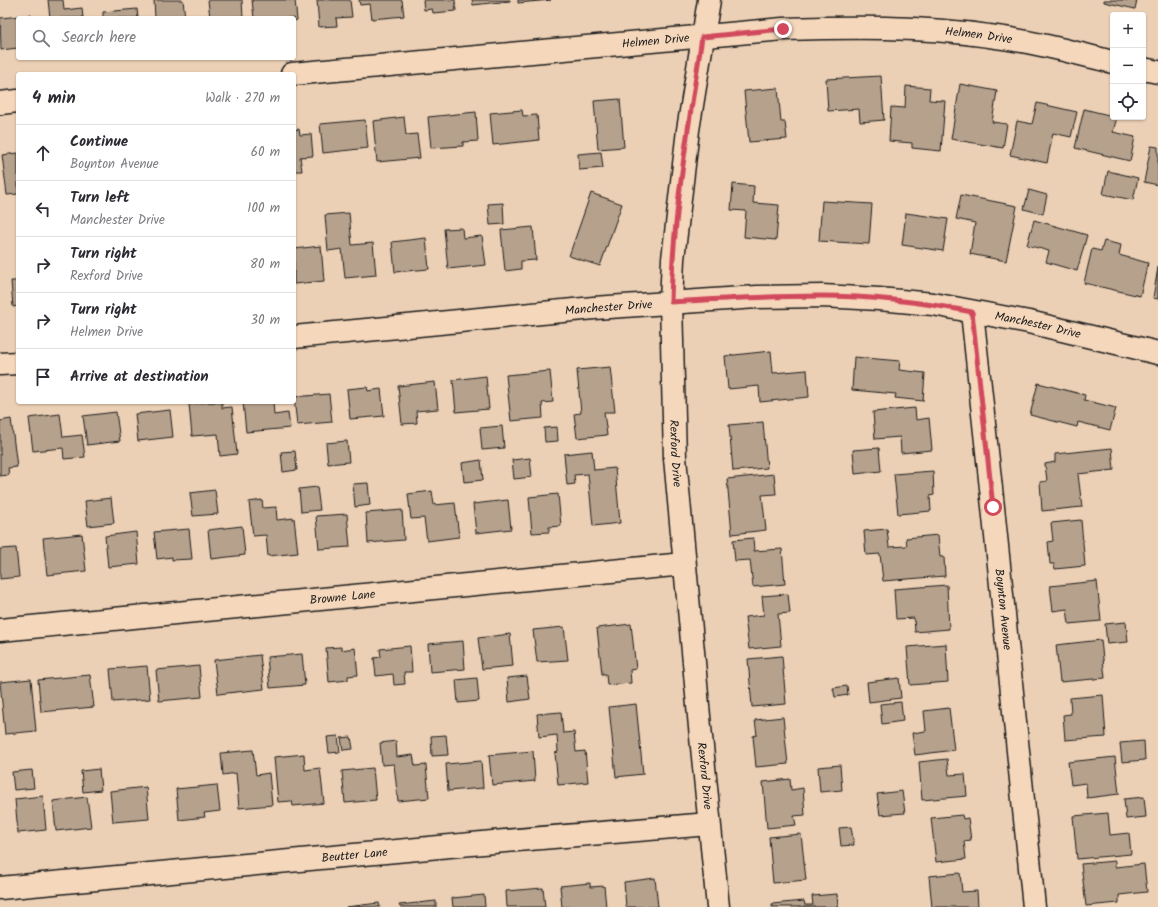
<!DOCTYPE html>
<html lang="en">
<head>
<meta charset="utf-8">
<style>
	body { margin:0; font-family:Kalam,sans-serif; background:#f7f7f7; color:#2b2b33 }
	.controls { position:absolute; right:12px; top:12px; display:grid; overflow:hidden; border-radius:4px; box-shadow:0 1px 3px #0004 }
	.controls button { width:36px; height:36px; display:grid; place-items:center; padding:0; border:0; border-bottom:1px solid #e1e1e2; background:#fff; color:#2b2b33; font:20px sans-serif }
	.stop { position:absolute; width:12px; height:12px; margin:-9px; border:3px solid #d1495b; border-radius:50%; background:#fff }
	.stop.end { background:#d1495b; border-color:#fff; box-shadow:0 1px 4px #0008 }
	.list { margin:0; padding:0; list-style:none }
	h2 { display:flex; justify-content:space-between; align-items:center; height:52px; margin:0; padding:0 16px; font-size:17px }
	h2 small { font-size:13px; font-weight:400; color:#7c7c81 }
	.list li { display:grid; grid-template-columns:26px 1fr auto; gap:12px; align-items:center; box-sizing:border-box; height:56px; padding:0 16px; border-top:1px solid #e1e1e2 }
	.list b { display:block; font-size:15px; white-space:nowrap }
	.list p { margin:0; font-size:13px; white-space:nowrap; color:#7c7c81 }
	.list em { font-size:13px; font-style:normal; color:#7c7c81 }
	.icon { flex:none; width:22px; height:22px; fill:none; stroke:currentColor; stroke-width:2; stroke-linecap:round; stroke-linejoin:round }
	.map { position:relative; flex:none; width:1158px; height:907px; overflow:hidden }
	.search { position:absolute; background:#fff; box-shadow:0 1px 3px #0004; left:16px; top:16px; width:280px; height:44px; display:flex; align-items:center; gap:10px; box-sizing:border-box; padding:0 14px; border-radius:4px; color:#7c7c81; font-size:15px }
	.panel { position:absolute; background:#fff; box-shadow:0 1px 3px #0004; left:16px; top:72px; width:280px; height:332px; border-radius:4px }
	.map>svg:first-child { display:block }
	.building { fill:#b6a18c; stroke:#1c1c1c }
	.lines { fill:none; stroke-linecap:round; stroke-linejoin:round }
	.minor-casing { stroke:#1c1c1c; stroke-width:25 }
	.tertiary-casing { stroke:#1c1c1c; stroke-width:25 }
	.minor { stroke:#f5d7bb; stroke-width:22 }
	.tertiary { stroke:#f5d7bb; stroke-width:22 }
	.route { stroke:#d1495b; stroke-width:5 }
	.labels { text-anchor:middle; dominant-baseline:central; stroke-width:3; stroke-linejoin:round; paint-order:stroke }
	.street-label { font-size:12px; fill:#1c1c1c; stroke:#f5d7bb }
</style>
</head>
<body>
<div class="map">
<svg width="1158" height="907" viewBox="0 0 1158 907">
	<rect width="100%" height="100%" fill="#ecd0b5"/>
	<filter id="ink" filterUnits="userSpaceOnUse"><feTurbulence type="fractalNoise" baseFrequency=".025" numOctaves="2"/><feDisplacementMap in="SourceGraphic" scale="8" xChannelSelector="R" yChannelSelector="G"/><feConvolveMatrix kernelMatrix="1 2 1 2 8 2 1 2 1" color-interpolation-filters="sRGB"/></filter>
	<g filter="url(#ink)">
		<g class="building">
			<polygon points="48,0 63,0 64,10 82,8 83,18 50,18"/>
			<polygon points="154,0 183,0 185,18 155,18"/>
			<polygon points="208,0 242,0 243,18 210,18"/>
			<polygon points="252,0 295,0 297,20 294,21 294,18 254,18"/>
			<polygon points="317,0 350,0 352,17 336,18 337,26 319,27"/>
			<polygon points="359,0 402,0 404,16 372,19 370,4 360,5"/>
			<polygon points="423,0 455,0 456,11 433,13 432,9 424,10"/>
			<polygon points="472,0 510,0 510,1 473,5"/>
			<polygon points="518,0 551,0 518,3"/>
			<polygon points="1104,0 1137,0 1135,9 1104,2"/>
			<polygon points="137,9 138,18 103,18 103,12"/>
			<polygon points="31,15 31,18 18,18 18,48 1,50 0,18"/>
			<polygon points="881,76 884,120 860,122 859,109 828,111 826,79"/>
			<polygon points="960,84 997,91 992,122 1007,124 1003,148 951,139"/>
			<polygon points="906,86 930,88 929,100 945,101 941,151 912,148 912,143 889,141 891,107 905,108"/>
			<polygon points="778,88 781,122 785,122 787,139 749,142 744,91"/>
			<polygon points="620,99 624,147 598,149 594,101"/>
			<polygon points="1037,103 1077,112 1071,137 1053,133 1047,163 1010,155 1017,121 1032,124"/>
			<polygon points="1084,109 1117,117 1113,132 1135,137 1130,161 1075,148"/>
			<polygon points="522,110 523,116 537,115 539,140 493,145 490,113"/>
			<polygon points="476,112 478,141 463,142 463,146 431,148 428,117"/>
			<polygon points="404,117 406,135 417,134 420,158 377,162 373,121"/>
			<polygon points="365,120 368,148 323,153 320,124"/>
			<polygon points="299,129 300,135 311,134 313,156 300,157 302,171 294,171 294,130"/>
			<polygon points="1151,146 1158,147 1158,185 1144,182"/>
			<polygon points="601,152 603,168 579,170 578,154"/>
			<polygon points="18,153 18,194 7,195 2,155"/>
			<polygon points="1108,171 1138,178 1133,200 1103,194"/>
			<polygon points="733,184 754,186 753,203 779,205 776,240 744,237 746,211 731,210"/>
			<polygon points="1029,190 1047,195 1043,214 1024,209"/>
			<polygon points="591,193 622,204 600,266 569,256"/>
			<polygon points="961,195 1017,206 1006,261 970,254 975,223 956,219"/>
			<polygon points="822,201 872,204 869,244 819,241"/>
			<polygon points="503,203 504,224 490,225 488,204"/>
			<polygon points="349,213 352,245 373,243 376,275 345,278 342,249 328,251 325,215"/>
			<polygon points="906,213 948,219 943,251 902,245"/>
			<polygon points="1034,220 1087,235 1077,271 1046,262 1049,251 1027,245"/>
			<polygon points="533,227 536,260 521,261 521,269 505,271 501,230"/>
			<polygon points="462,228 463,238 482,236 486,265 448,269 444,229"/>
			<polygon points="426,238 429,269 395,272 392,242"/>
			<polygon points="1104,241 1121,245 1119,255 1148,263 1140,296 1084,283 1092,249 1101,251"/>
			<polygon points="321,246 324,281 294,284 294,249"/>
			<polygon points="1158,267 1158,299 1153,298"/>
			<polygon points="11,281 18,281 18,306 13,307"/>
			<polygon points="771,351 773,373 807,370 809,397 760,402 759,386 728,389 725,356"/>
			<polygon points="854,357 900,361 899,370 925,373 923,401 895,398 896,394 852,390"/>
			<polygon points="610,367 615,412 604,412 607,435 577,438 574,414 581,413 577,370"/>
			<polygon points="550,371 553,402 542,403 543,418 511,421 506,375"/>
			<polygon points="486,376 489,409 456,412 453,380"/>
			<polygon points="435,382 438,409 416,411 417,423 402,424 398,386"/>
			<polygon points="1038,383 1085,395 1084,400 1116,408 1110,430 1078,422 1077,427 1030,415"/>
			<polygon points="367,387 368,391 381,389 384,416 350,419 347,389"/>
			<polygon points="329,394 332,422 297,425 294,397"/>
			<polygon points="206,402 222,402 222,408 232,407 237,454 220,456 218,434 192,436 189,404"/>
			<polygon points="243,402 273,402 274,415 288,413 290,428 246,432"/>
			<polygon points="915,408 916,420 929,418 932,450 901,453 900,437 875,439 873,412"/>
			<polygon points="170,410 173,437 138,441 135,414"/>
			<polygon points="116,412 120,441 87,445 83,416"/>
			<polygon points="60,414 63,437 82,435 85,457 64,459 63,448 33,451 29,418"/>
			<polygon points="11,419 17,467 8,468 9,475 0,476 0,421"/>
			<polygon points="763,422 767,468 733,471 729,425"/>
			<polygon points="502,426 504,448 482,450 480,428"/>
			<polygon points="557,427 558,441 545,442 544,428"/>
			<polygon points="347,441 349,462 328,464 326,443"/>
			<polygon points="879,448 881,471 855,474 853,450"/>
			<polygon points="1112,448 1114,470 1078,474 1082,507 1042,511 1040,482 1047,481 1045,464 1055,462 1055,454"/>
			<polygon points="295,451 297,470 283,472 281,452"/>
			<polygon points="592,451 594,470 615,468 620,523 593,526 588,474 574,475 575,484 567,485 564,454"/>
			<polygon points="530,458 532,477 514,479 512,460"/>
			<polygon points="481,460 483,480 464,482 462,463"/>
			<polygon points="933,471 934,495 930,496 931,511 898,514 894,474"/>
			<polygon points="774,474 776,494 762,495 766,530 732,534 727,479"/>
			<polygon points="368,483 370,505 355,507 353,484"/>
			<polygon points="317,487 320,510 301,512 299,489"/>
			<polygon points="215,490 218,514 193,516 190,493"/>
			<polygon points="432,491 434,505 455,503 459,537 427,541 424,518 411,519 408,494"/>
			<polygon points="558,494 561,526 549,527 549,532 532,533 529,497"/>
			<polygon points="111,498 114,523 88,526 85,501"/>
			<polygon points="262,500 263,508 276,507 277,520 294,518 298,553 268,556 266,535 253,536 249,502"/>
			<polygon points="508,500 511,529 476,533 473,504"/>
			<polygon points="402,510 404,540 368,543 366,513"/>
			<polygon points="347,514 350,547 319,549 316,516"/>
			<polygon points="1081,520 1085,566 1055,569 1054,564 1050,564 1048,542 1053,541 1051,523"/>
			<polygon points="242,526 245,555 211,559 208,530"/>
			<polygon points="189,529 192,559 172,560 172,557 157,559 154,532"/>
			<polygon points="887,529 889,547 907,546 906,538 938,535 940,557 944,557 945,576 883,581 880,554 866,555 864,531"/>
			<polygon points="136,532 139,564 108,567 105,536"/>
			<polygon points="82,534 86,571 47,575 43,538"/>
			<polygon points="753,538 754,551 782,549 785,584 753,587 750,560 735,561 733,540"/>
			<polygon points="16,548 19,577 0,579 0,549"/>
			<polygon points="1097,581 1101,621 1069,624 1067,609 1053,611 1050,586"/>
			<polygon points="947,585 949,629 915,632 914,618 896,619 894,589"/>
			<polygon points="788,594 790,613 778,614 781,646 749,649 745,617 764,615 762,596"/>
			<polygon points="1126,622 1128,642 1107,644 1105,624"/>
			<polygon points="631,624 636,669 630,670 631,683 607,685 606,674 602,674 597,628"/>
			<polygon points="564,627 568,660 537,662 533,630"/>
			<polygon points="510,634 513,666 482,669 478,638"/>
			<polygon points="1101,640 1105,678 1060,682 1056,645"/>
			<polygon points="463,641 465,669 430,672 428,644"/>
			<polygon points="946,644 948,682 910,685 907,647"/>
			<polygon points="410,646 412,672 404,672 405,684 394,685 393,674 376,676 374,658 381,657 380,649"/>
			<polygon points="341,647 341,650 355,648 358,675 348,676 348,680 329,682 326,648"/>
			<polygon points="302,654 305,685 270,688 267,657"/>
			<polygon points="260,655 264,689 218,694 214,660"/>
			<polygon points="782,656 786,704 752,707 748,659"/>
			<polygon points="147,666 150,699 113,702 110,669"/>
			<polygon points="199,666 202,697 159,701 156,670"/>
			<polygon points="90,675 94,707 41,712 38,680"/>
			<polygon points="527,676 530,699 509,702 507,678"/>
			<polygon points="477,678 479,701 458,703 456,680"/>
			<polygon points="899,678 901,698 869,702 867,682"/>
			<polygon points="31,679 36,731 5,734 0,682"/>
			<polygon points="847,686 848,695 835,697 833,688"/>
			<polygon points="1103,695 1106,737 1065,740 1063,715 1071,714 1070,698"/>
			<polygon points="901,702 903,721 882,724 880,704"/>
			<polygon points="636,704 643,774 616,777 609,707"/>
			<polygon points="949,708 954,750 915,755 912,733 926,731 924,711"/>
			<polygon points="561,712 563,733 574,732 576,752 585,751 588,782 558,785 555,753 558,752 557,735 539,737 537,714"/>
			<polygon points="783,717 788,764 756,767 753,736 757,735 755,720"/>
			<polygon points="446,735 448,755 432,756 431,736"/>
			<polygon points="338,736 340,752 329,753 327,737"/>
			<polygon points="351,737 353,749 343,750 341,738"/>
			<polygon points="396,741 397,757 413,755 415,766 426,765 429,798 398,801 394,764 382,765 380,743"/>
			<polygon points="1144,741 1145,760 1122,762 1120,743"/>
			<polygon points="253,750 256,775 269,773 272,805 239,808 236,773 223,775 221,753"/>
			<polygon points="533,751 535,781 492,785 489,755"/>
			<polygon points="304,754 305,770 320,768 324,803 293,806 292,801 278,802 274,757"/>
			<polygon points="1115,757 1119,794 1087,798 1086,783 1071,785 1068,762"/>
			<polygon points="947,759 949,775 965,774 967,796 922,800 919,762"/>
			<polygon points="481,761 483,788 448,791 446,764"/>
			<polygon points="840,765 842,790 820,792 818,767"/>
			<polygon points="373,768 376,800 345,803 342,771"/>
			<polygon points="99,769 101,790 83,792 81,771"/>
			<polygon points="32,770 34,788 14,790 12,772"/>
			<polygon points="790,779 791,790 803,788 805,815 794,816 796,825 767,828 763,782"/>
			<polygon points="217,785 220,811 204,813 205,817 179,820 176,789"/>
			<polygon points="146,787 149,819 113,822 110,791"/>
			<polygon points="902,791 905,813 880,815 877,794"/>
			<polygon points="43,796 46,830 18,833 15,799"/>
			<polygon points="87,797 91,827 56,831 53,801"/>
			<polygon points="1144,797 1146,817 1126,819 1124,799"/>
			<polygon points="1108,813 1110,835 1129,833 1131,854 1077,859 1073,816"/>
			<polygon points="962,815 963,819 968,818 971,840 964,841 966,859 936,862 931,818"/>
			<polygon points="851,827 854,845 841,846 839,828"/>
			<polygon points="801,834 806,880 773,883 769,837"/>
			<polygon points="1115,861 1115,867 1144,864 1147,892 1119,895 1119,903 1086,906 1081,864"/>
			<polygon points="960,873 962,892 977,891 978,907 932,907 929,876"/>
			<polygon points="655,878 658,907 626,907 624,882"/>
			<polygon points="590,883 590,887 604,886 606,907 562,907 560,886"/>
			<polygon points="543,888 545,907 507,907 506,891"/>
			<polygon points="837,894 838,907 772,907 772,904 804,901 805,905 813,905 812,896"/>
			<polygon points="484,895 485,907 453,907 452,898"/>
			<polygon points="436,901 436,907 400,907 399,905"/>
			<polygon points="379,903 380,907 346,907"/>
		</g>
		<g class="lines">
			<defs>
				<g id="minor">
					<path id="s1" d="M709,0L688,130L673,259L671,302L675,458L700,727L718,907"/>
					<polyline points="1143,69 1158,72"/>
					<path id="s2" d="M292,74L783,29C852,27 920,26 989,36C1031,41 1072,52 1113,62"/>
					<polyline points="0,103 18,101"/>
					<path id="s3" d="M972,312L993,507L1034,907"/>
					<path id="s4" d="M0,630L684,564"/>
					<path id="s5" d="M0,888L493,842L709,824"/>
				</g>
				<g id="tertiary">
					<path id="s6" d="M294,337L594,308L757,297L822,296L879,299L933,304L1029,322L1158,353"/>
					<polyline points="0,364 18,363"/>
				</g>
			</defs>
			<use href="#minor" class="minor-casing"/>
			<use href="#tertiary" class="tertiary-casing"/>
			<use href="#minor" class="minor"/>
			<use href="#tertiary" class="tertiary"/>
		</g>
	</g>
	<g class="lines" filter="url(#ink)">
		<path class="route" d="M783,29L702,37C689,125 673,213 671,302C721,299 770,296 820,296C871,296 922,302 972,312L993,507"/>
	</g>
	<g class="labels">
		<g class="street-label">
			<text stroke="none"><textPath href="#s2" startOffset="689">Helmen Drive</textPath></text>
			<text stroke="none"><textPath href="#s2" startOffset="365">Helmen Drive</textPath></text>
			<text stroke="none"><textPath href="#s6" startOffset="316">Manchester Drive</textPath></text>
			<text stroke="none"><textPath href="#s6" startOffset="748">Manchester Drive</textPath></text>
			<text stroke="none"><textPath href="#s1" startOffset="456">Rexford Drive</textPath></text>
			<text stroke="none"><textPath href="#s4" startOffset="344">Browne Lane</textPath></text>
			<text stroke="none"><textPath href="#s3" startOffset="299">Boynton Avenue</textPath></text>
			<text stroke="none"><textPath href="#s1" startOffset="780">Rexford Drive</textPath></text>
			<text stroke="none"><textPath href="#s5" startOffset="356">Beutter Lane</textPath></text>
		</g>
	</g>
</svg>
<div class="controls">
<button>+</button>
<button>−</button>
<button><svg class="icon" aria-label="locate" viewBox="0 0 24 24"><circle cx="12" cy="12" r="6"/><path d="M12 2v4M12 18v4M2 12h4M18 12h4"/></svg></button>
</div>
<div class="stop" style="left:993px;top:507px"></div>
<div class="stop end" style="left:783px;top:29px"></div>
<div class="search"><svg class="icon" aria-label="search" viewBox="0 0 24 24"><circle cx="10" cy="10" r="6"/><path d="M15 15l6 6"/></svg>Search here</div>
<section class="panel">
<h2>4 min<small>Walk · 270 m</small></h2>
<ul class="list">
<li><svg class="icon" aria-label="ahead" viewBox="0 0 24 24"><path d="M12 20V5M6 11l6-6 6 6"/></svg><div><b>Continue</b><p>Boynton Avenue</p></div><em>60 m</em></li>
<li><svg class="icon" aria-label="left" viewBox="0 0 24 24"><path d="M17 20v-9H6M10 6l-5 5 5 5"/></svg><div><b>Turn left</b><p>Manchester Drive</p></div><em>100 m</em></li>
<li><svg class="icon" aria-label="right" viewBox="0 0 24 24"><path d="M7 20v-9h11M14 6l5 5-5 5"/></svg><div><b>Turn right</b><p>Rexford Drive</p></div><em>80 m</em></li>
<li><svg class="icon" aria-label="right" viewBox="0 0 24 24"><path d="M7 20v-9h11M14 6l5 5-5 5"/></svg><div><b>Turn right</b><p>Helmen Drive</p></div><em>30 m</em></li>
<li><svg class="icon" aria-label="arrive" viewBox="0 0 24 24"><path d="M6 21V4h12l-3 4 3 4H6"/></svg><div><b>Arrive at destination</b></div></li>
</ul>
</section>
</div>
</body>
</html>
